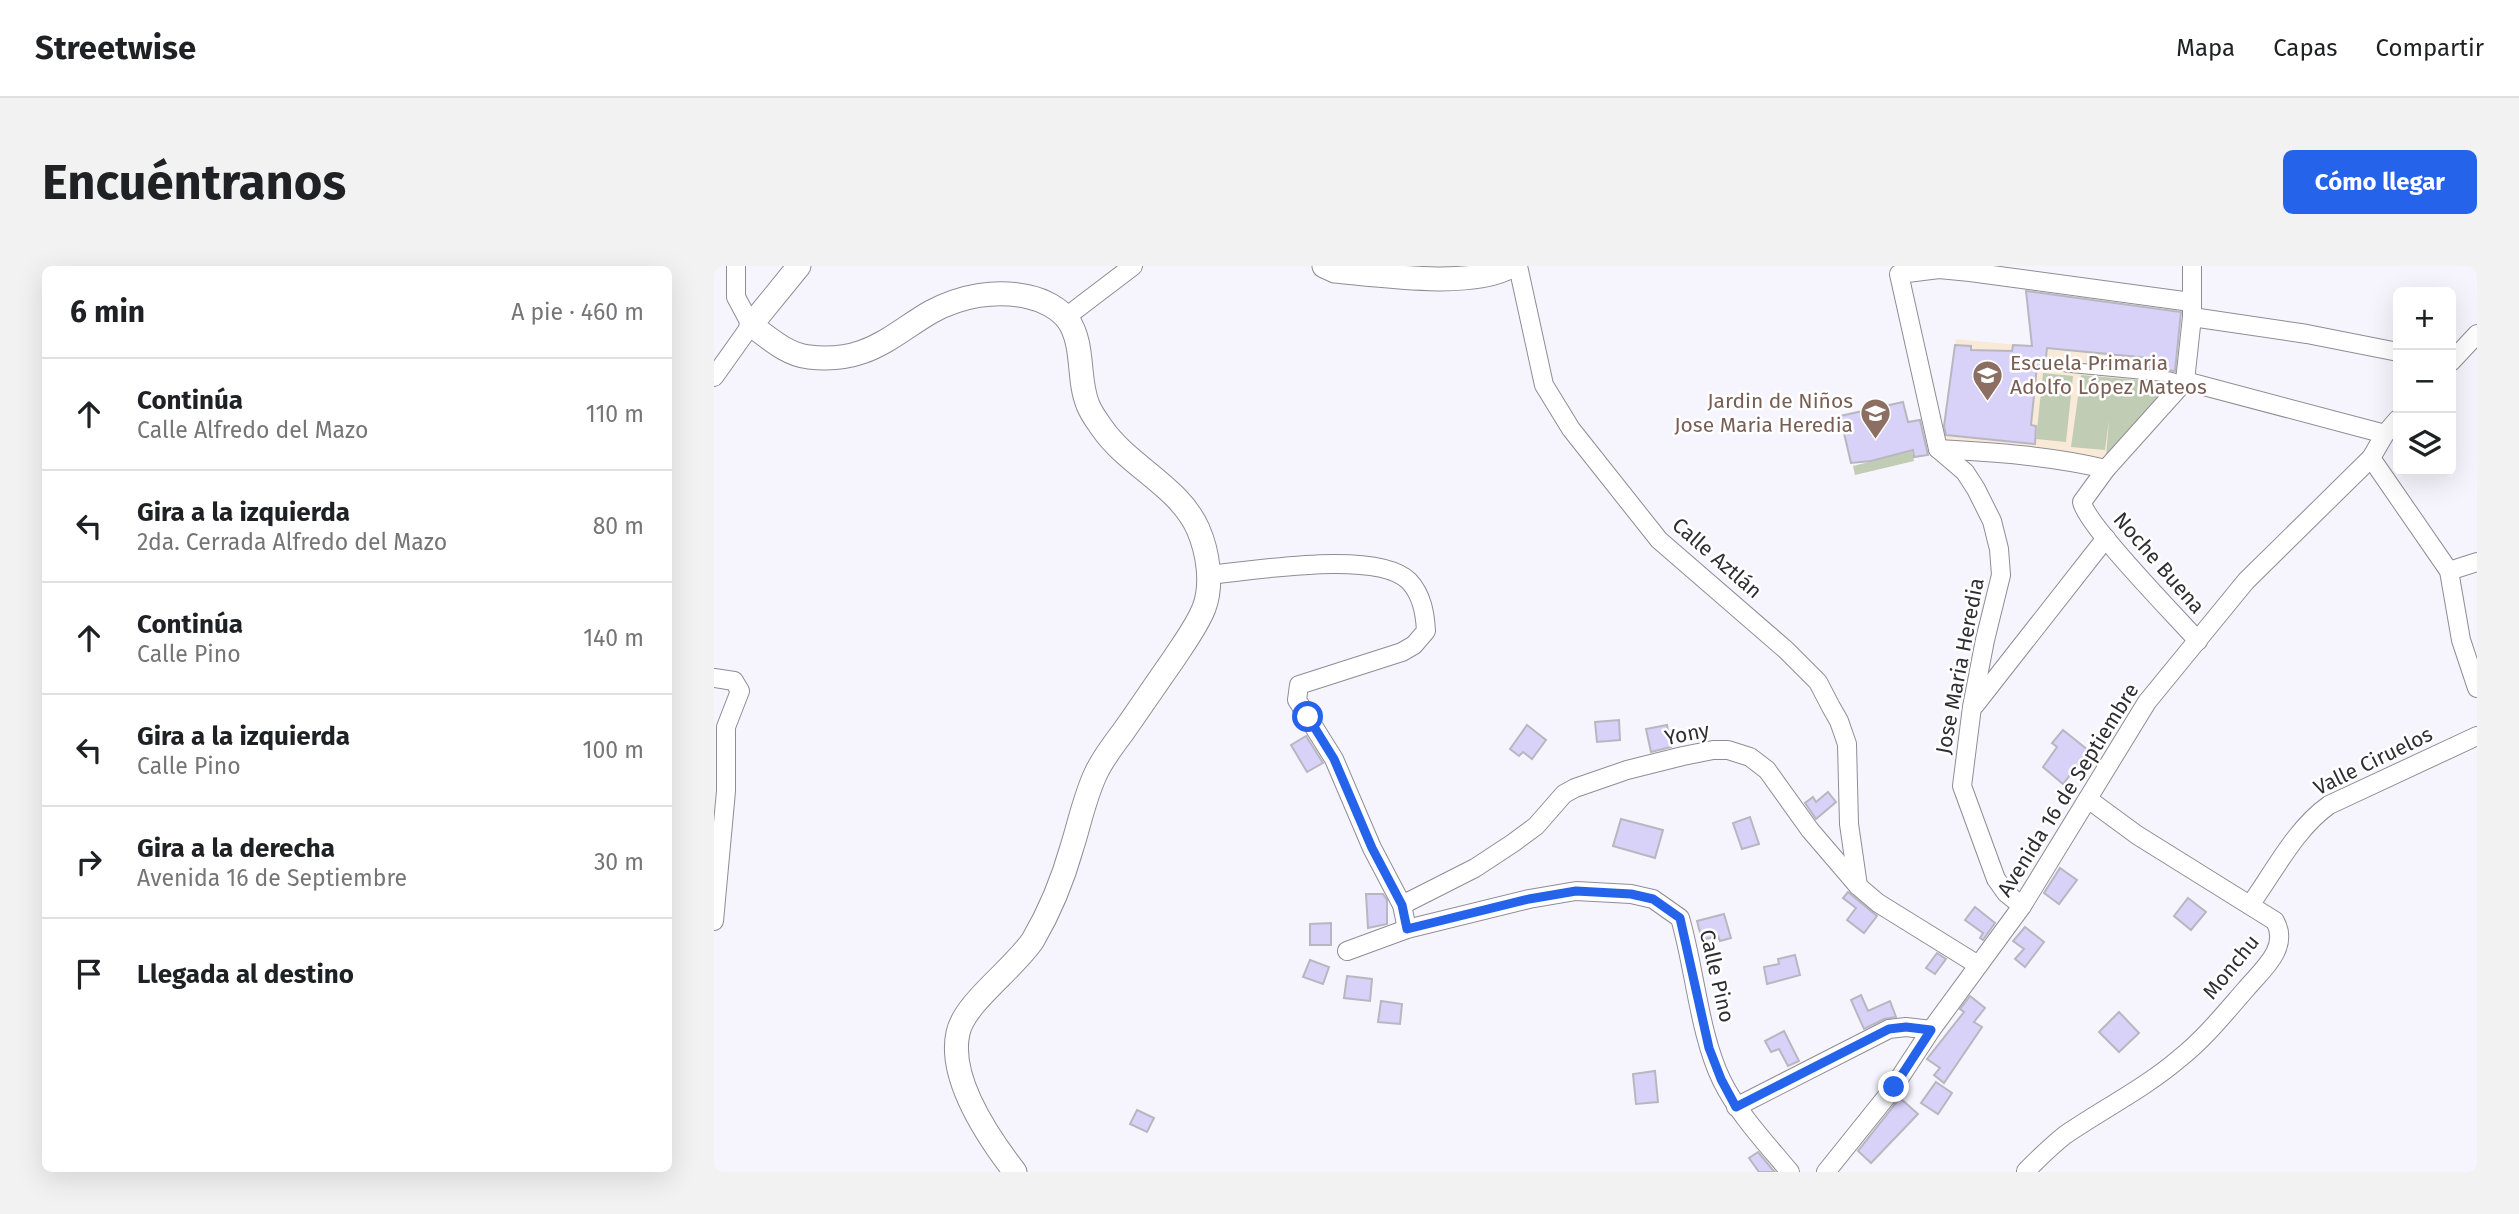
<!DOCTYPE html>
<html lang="es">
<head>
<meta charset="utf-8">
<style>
	body { margin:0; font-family:"Fira Sans",sans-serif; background:#f2f2f2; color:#202124 }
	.controls { position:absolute; right:21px; top:21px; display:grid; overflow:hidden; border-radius:10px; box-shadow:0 7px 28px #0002 }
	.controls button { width:63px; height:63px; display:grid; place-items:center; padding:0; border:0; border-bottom:2px solid #e0e0e0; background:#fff; color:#202124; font:35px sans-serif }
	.stop { position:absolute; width:21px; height:21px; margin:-16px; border:5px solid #2563eb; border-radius:50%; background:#fff }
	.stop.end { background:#2563eb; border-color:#fff; box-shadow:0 2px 7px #0008 }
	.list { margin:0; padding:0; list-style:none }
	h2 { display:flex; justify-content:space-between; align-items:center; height:91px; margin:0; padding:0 28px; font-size:30px }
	h2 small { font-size:23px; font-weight:400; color:#757577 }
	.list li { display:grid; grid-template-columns:46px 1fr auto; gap:21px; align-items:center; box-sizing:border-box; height:112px; padding:0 28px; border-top:2px solid #e0e0e0 }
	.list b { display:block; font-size:26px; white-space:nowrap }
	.list p { margin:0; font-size:23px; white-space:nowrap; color:#757577 }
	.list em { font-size:23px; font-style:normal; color:#757577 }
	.icon { flex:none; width:38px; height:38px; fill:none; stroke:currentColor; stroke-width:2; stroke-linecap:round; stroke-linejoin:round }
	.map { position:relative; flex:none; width:1763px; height:906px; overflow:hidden; border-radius:10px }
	header { display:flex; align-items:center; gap:42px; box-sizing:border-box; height:98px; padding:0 35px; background:#fff; border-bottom:2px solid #e0e0e0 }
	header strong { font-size:33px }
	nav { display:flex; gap:38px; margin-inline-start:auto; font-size:24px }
	.intro { display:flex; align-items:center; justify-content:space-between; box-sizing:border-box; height:168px; padding:0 42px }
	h1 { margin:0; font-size:49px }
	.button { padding:18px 32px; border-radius:10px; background:#2563eb; color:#fff; font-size:24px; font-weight:700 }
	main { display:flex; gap:42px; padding:0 42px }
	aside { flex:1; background:#fff; border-radius:10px; box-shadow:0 7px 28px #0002 }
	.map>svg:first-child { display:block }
	.education { fill:#f8ead7 }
	.green { fill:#c1ccb5 }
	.building { fill:#d8d1f8; stroke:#b8b7c0; stroke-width:2 }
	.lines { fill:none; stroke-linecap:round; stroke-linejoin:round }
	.service-casing { stroke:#8e8d95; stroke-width:11 }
	.minor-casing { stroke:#8e8d95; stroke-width:20 }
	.tertiary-casing { stroke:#8e8d95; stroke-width:25 }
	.service { stroke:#fff; stroke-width:9 }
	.minor { stroke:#fff; stroke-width:18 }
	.tertiary { stroke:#fff; stroke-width:23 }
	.route { stroke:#2563eb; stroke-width:9 }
	.labels { text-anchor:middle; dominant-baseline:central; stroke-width:5; stroke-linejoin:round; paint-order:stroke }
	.education-label { font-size:21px; fill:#785e54; stroke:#fff; text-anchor:start }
	.street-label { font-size:21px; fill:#2e2e31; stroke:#fff }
</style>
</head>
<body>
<header>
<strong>Streetwise</strong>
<nav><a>Mapa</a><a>Capas</a><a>Compartir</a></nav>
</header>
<div class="intro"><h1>Encuéntranos</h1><a class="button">Cómo llegar</a></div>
<main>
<aside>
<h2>6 min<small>A pie · 460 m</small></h2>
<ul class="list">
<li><svg class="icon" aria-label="ahead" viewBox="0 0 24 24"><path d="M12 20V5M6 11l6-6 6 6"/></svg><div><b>Continúa</b><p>Calle Alfredo del Mazo</p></div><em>110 m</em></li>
<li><svg class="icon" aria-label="left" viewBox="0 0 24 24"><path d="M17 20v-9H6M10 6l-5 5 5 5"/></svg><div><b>Gira a la izquierda</b><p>2da. Cerrada Alfredo del Mazo</p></div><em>80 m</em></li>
<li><svg class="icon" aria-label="ahead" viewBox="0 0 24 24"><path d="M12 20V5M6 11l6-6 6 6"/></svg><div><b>Continúa</b><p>Calle Pino</p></div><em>140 m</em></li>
<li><svg class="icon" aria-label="left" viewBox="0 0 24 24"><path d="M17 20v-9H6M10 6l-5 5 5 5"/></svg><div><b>Gira a la izquierda</b><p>Calle Pino</p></div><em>100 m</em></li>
<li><svg class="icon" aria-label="right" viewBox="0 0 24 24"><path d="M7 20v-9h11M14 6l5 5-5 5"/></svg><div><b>Gira a la derecha</b><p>Avenida 16 de Septiembre</p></div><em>30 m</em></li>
<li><svg class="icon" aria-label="arrive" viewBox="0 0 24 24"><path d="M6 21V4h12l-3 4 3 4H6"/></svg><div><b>Llegada al destino</b></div></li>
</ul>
</aside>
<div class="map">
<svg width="1763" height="906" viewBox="0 0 1763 906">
	<rect width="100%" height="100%" fill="#f6f5fe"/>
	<polygon class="education" points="1242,73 1471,95 1461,119 1393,192 1228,180"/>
	<g class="green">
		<polygon points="1329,107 1359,110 1352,176 1322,173"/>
		<polygon points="1367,109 1457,117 1392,191 1395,154 1391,184 1357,181"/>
		<polygon points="1198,185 1200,195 1141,209 1139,200"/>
	</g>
	<g class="building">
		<polygon points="1312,25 1467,46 1461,105 1433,101 1434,92 1333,82 1331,100 1323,100 1317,159 1322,160 1321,178 1232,169 1230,160 1241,79 1257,80 1257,84 1298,85 1299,79 1318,80"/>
		<polygon points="1189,136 1194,156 1206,154 1214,189 1200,191 1199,184 1157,195 1137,197 1126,150"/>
		<polygon points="905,454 906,474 883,476 881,456"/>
		<polygon points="813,459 832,474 818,493 809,486 805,490 796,483"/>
		<polygon points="953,459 957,481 937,486 932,463"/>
		<polygon points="1349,464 1375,485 1349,518 1329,501 1343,481 1338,477"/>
		<polygon points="592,470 609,497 593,506 577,479"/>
		<polygon points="1114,526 1122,536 1102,553 1091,537 1099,531 1102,536"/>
		<polygon points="1036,551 1045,578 1028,583 1019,557"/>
		<polygon points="907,553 949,564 941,592 899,580"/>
		<polygon points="1346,602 1363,614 1345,638 1330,627"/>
		<polygon points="1134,626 1163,650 1150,667 1133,654 1142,642 1129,632"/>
		<polygon points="652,628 669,628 673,634 673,658 654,662"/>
		<polygon points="1474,632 1492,646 1477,664 1460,650"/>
		<polygon points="1261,641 1281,657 1269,674 1266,672 1269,667 1251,654"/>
		<polygon points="1010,648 1017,672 1006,675 1004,670 988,674 983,655"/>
		<polygon points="617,657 617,679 596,679 596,658"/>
		<polygon points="1311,661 1330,676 1311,701 1301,693 1310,683 1299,675"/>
		<polygon points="1223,687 1232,693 1221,708 1212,702"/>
		<polygon points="1081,689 1086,709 1053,718 1050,701 1065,698 1064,693"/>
		<polygon points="596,694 615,701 609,718 589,711"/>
		<polygon points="633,710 658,713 656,735 630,732"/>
		<polygon points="1147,729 1154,745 1176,735 1182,751 1170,753 1150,763 1137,734"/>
		<polygon points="1256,730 1271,742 1260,756 1268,761 1230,817 1220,809 1226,802 1213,793 1250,746 1246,743"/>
		<polygon points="667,735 688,738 686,758 664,756"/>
		<polygon points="1405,746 1425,767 1405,786 1385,766"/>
		<polygon points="1070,765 1085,795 1074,800 1065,783 1057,786 1051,775"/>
		<polygon points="941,805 944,836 922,838 919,808"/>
		<polygon points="1222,816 1238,827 1224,848 1207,837"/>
		<polygon points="1186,832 1204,848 1157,897 1144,885"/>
		<polygon points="423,844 440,852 433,866 416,858"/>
		<polygon points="1044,886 1058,903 1061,906 1045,906 1035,892"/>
	</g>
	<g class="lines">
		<defs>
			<polyline id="service" points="1352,101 1456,111 1471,115"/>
			<g id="minor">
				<polyline points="804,0 830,119 857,163 945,274 1072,384 1104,416 1117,441 1125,455 1133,478 1135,558 1144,620"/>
				<polyline points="352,51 419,0"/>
				<polyline points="1478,51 1593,68 1684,86"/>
				<polyline points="1737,96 1763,68"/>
				<polyline points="0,111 37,59 22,31 22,0"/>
				<path d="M1471,115L1392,203L1368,236C1372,259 1463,351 1484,375"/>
				<polyline points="1471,115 1671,168"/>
				<polyline points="1471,115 1478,51 1478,0"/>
				<path d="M1224,183C1280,186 1337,190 1392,203"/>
				<polyline points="1657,192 1735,305 1747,374 1763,422"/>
				<polyline points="1735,305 1763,296"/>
				<path d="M494,309C538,305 663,283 695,315C708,329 711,347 712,365L700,379L688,386L585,419L583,434L620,493L658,582L688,639L693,663"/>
				<polyline points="0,412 20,415 26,425 12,461 12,525 0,655"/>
				<polyline points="1261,439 1392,272"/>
				<polyline points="688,639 761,602 799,577 822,560 850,528 861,522 913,504 969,490 999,484 1014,484 1036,491 1053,504 1096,564 1144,620 1164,637 1264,699"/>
				<path d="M1536,639C1560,606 1581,563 1615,539L1763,470"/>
				<polyline points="1308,640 1292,627 1282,613 1248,520 1258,441 1271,374 1287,309 1285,283 1278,255 1262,223 1251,206 1224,183 1185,8 1225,3 1256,6 1477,36"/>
				<path d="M633,685L693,663L815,633L862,625L917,628L939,633L966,652C981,703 985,768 1008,815C1025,849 1052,877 1076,906"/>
				<polyline points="1022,841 1175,763 1192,761 1217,764"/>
				<path d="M1312,905C1324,893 1337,880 1351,869C1389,843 1431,822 1466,792C1491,772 1511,747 1532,723C1548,704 1576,682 1561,655L1423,569L1374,533"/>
				<polyline points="1112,906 1177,825 1217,764 1308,640 1433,436 1532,315 1657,192 1671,168 1684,153"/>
			</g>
			<g id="tertiary">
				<path d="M85,0L37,59C54,71 73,89 95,91C112,93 131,92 148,86C174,77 194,59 217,46C246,30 282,23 315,31C329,34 345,42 354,54C371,79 363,113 374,139C377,147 383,155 388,162C414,200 465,220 484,263C494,286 499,318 490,342C483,360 470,377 459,394C442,418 426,442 409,466C400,478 390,491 383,505C371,529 366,556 358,581C349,613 336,645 319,674C300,703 250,737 244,767C234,812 274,871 301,906"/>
				<path d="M610,0L621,5C664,9 760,23 797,0"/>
			</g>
		</defs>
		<use href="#service" class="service-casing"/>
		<use href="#minor" class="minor-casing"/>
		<use href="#tertiary" class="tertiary-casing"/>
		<use href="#service" class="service"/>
		<use href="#minor" class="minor"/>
		<use href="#tertiary" class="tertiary"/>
	</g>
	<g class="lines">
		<polyline class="route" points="594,451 620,493 658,582 688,639 693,663 815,633 862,625 917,628 939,633 966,652 995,782 1007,813 1022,841 1175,763 1192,761 1217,764 1180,821"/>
	</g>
	<defs>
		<symbol id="school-pin" viewBox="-11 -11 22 30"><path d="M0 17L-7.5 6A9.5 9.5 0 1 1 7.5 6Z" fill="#8d6e63" stroke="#fff"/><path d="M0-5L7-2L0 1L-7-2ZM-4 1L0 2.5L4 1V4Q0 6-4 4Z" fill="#fff"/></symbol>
	</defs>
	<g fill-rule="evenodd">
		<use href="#school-pin" x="1256" y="92" width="35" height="47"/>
		<use href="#school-pin" x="1144" y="130" width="35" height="47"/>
	</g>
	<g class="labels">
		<g class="education-label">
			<text x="1296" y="97">Escuela Primaria<tspan x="1296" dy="24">Adolfo López Mateos</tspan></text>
			<text x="1139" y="135" text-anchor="end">Jardin de Niños<tspan x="1139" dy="24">Jose Maria Heredia</tspan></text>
		</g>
		<g class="street-label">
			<text transform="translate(1003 292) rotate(41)">Calle Aztlán</text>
			<text transform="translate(1445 297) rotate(49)">Noche Buena</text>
			<text transform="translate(1246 400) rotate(-79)">Jose Maria Heredia</text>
			<text transform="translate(973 468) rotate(-11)">Yony</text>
			<text transform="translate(1659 495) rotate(-26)">Valle Ciruelos</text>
			<text transform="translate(1354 524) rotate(-58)">Avenida 16 de Septiembre</text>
			<text transform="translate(1517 701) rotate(-51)">Monchu</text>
			<text transform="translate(1003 710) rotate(77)">Calle Pino</text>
		</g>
	</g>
</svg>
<div class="controls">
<button>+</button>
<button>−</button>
<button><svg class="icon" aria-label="layers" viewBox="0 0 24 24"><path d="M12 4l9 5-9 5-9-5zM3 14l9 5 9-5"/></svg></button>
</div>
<div class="stop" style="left:594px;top:451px"></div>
<div class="stop end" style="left:1180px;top:821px"></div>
</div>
</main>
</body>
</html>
